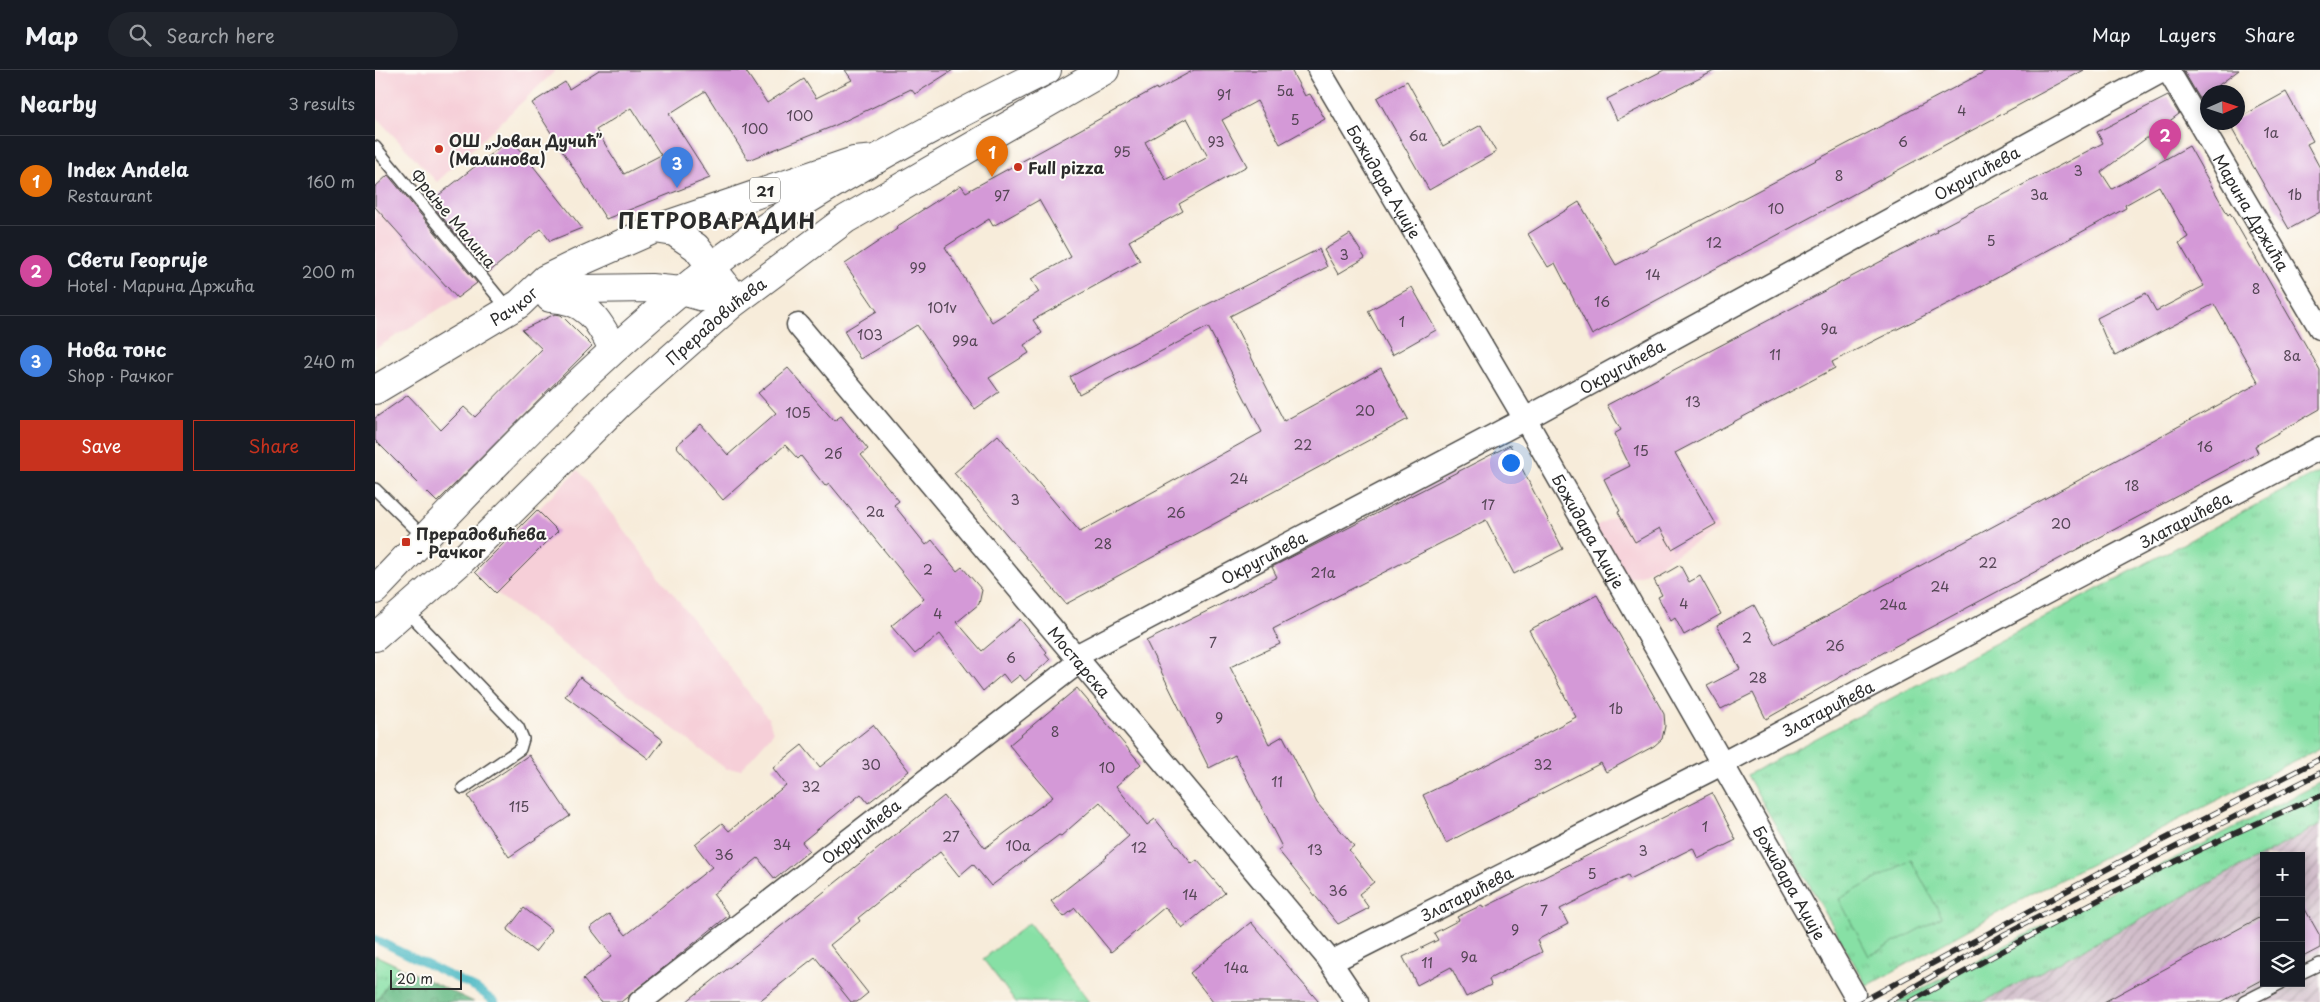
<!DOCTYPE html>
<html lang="en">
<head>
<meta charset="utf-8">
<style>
	body { margin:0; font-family:"Playpen Sans",sans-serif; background:#20242c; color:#f1f3f6 }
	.controls { position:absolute; right:15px; bottom:15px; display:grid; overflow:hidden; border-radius:0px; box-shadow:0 2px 8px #0003 }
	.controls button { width:45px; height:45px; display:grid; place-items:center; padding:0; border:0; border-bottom:1px solid #363941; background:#171b24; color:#f1f3f6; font:25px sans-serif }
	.compass { position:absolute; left:1825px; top:15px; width:45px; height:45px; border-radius:50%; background:#171b24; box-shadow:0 2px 8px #0003; rotate:87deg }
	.scale { position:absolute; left:15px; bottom:12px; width:72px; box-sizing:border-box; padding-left:5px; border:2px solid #2b2b2b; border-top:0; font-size:14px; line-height:18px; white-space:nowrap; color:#2b2b2b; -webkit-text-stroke:4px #fdfcf7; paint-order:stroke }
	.you { position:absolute; left:1135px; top:392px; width:18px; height:18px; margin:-12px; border:4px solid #fff; border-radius:50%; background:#1a73e8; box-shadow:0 0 0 8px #1a73e833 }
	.badge { display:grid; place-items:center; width:32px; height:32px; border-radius:50%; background:#c8321e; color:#fff; font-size:16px; font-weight:700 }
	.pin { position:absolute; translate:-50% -41px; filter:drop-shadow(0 1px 2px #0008) }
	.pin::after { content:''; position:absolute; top:26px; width:18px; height:15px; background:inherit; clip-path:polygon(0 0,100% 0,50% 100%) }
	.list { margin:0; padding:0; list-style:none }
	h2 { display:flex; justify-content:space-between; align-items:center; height:65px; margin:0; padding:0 20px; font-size:21px }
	h2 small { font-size:16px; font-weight:400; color:#9ea1a6 }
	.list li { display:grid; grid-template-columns:32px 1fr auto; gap:15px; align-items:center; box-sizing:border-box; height:90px; padding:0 20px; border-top:1px solid #363941 }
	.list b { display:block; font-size:19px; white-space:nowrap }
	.list p { margin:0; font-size:16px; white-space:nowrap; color:#9ea1a6 }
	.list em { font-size:16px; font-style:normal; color:#9ea1a6 }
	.actions { display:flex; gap:10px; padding:15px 20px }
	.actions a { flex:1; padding:11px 0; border:1px solid #c8321e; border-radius:0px; text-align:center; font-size:18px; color:#c8321e }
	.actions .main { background:#c8321e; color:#fff }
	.icon { flex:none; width:28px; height:28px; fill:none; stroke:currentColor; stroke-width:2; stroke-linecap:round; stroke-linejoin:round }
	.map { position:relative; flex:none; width:1945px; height:932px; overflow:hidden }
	header { display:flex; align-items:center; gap:30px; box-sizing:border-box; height:70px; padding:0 25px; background:#171b24; border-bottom:1px solid #363941 }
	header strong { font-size:24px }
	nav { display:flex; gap:28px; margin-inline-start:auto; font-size:18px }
	.search { width:350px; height:45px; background:#20242c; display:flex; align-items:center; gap:12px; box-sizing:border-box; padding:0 18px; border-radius:28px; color:#9ea1a6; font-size:19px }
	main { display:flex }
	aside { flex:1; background:#171b24 }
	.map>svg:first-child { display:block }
	.built { fill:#f6cfd8 }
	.industrial { fill:url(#industrial-furrows); fill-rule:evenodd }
	.grass { fill:url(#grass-tufts); stroke:#598668 }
	.forest { fill:url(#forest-crowns); stroke:#4c745a }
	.park { fill:#87e0a5; stroke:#598668 }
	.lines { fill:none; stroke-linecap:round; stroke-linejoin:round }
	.stream { stroke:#49b8c3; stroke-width:8 }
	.building { fill:#d499d7; fill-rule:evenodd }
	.lane-casing { stroke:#4a4845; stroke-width:14 }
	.street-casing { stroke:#4a4845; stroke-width:25 }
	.secondary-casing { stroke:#4a4845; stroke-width:30 }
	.primary-casing { stroke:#4a4845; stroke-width:30 }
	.lane { stroke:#fff; stroke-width:11 }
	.street { stroke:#fff; stroke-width:22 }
	.secondary { stroke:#fff; stroke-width:28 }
	.primary { stroke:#fff; stroke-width:28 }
	.rail-casing { stroke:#2b2b2b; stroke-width:5.5 }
	.rail { stroke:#fdfcf7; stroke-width:4; stroke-dasharray:11; stroke-linecap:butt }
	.poi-dot { fill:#c8321e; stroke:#fdfcf7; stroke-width:2 }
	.labels { text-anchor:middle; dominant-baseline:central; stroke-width:4; stroke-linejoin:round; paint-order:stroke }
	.number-label { font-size:14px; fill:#554656 }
	.shield { fill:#fdfcf7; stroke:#6a6a68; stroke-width:1 }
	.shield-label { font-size:15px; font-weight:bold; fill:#2b2b2b }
	.poi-label { font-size:16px; font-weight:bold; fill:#2b2b2b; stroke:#fdfcf7; text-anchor:start }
	.street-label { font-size:16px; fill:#2b2b2b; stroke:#fdfcf7 }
	.district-label { font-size:21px; font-weight:bold; letter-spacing:1px; fill:#2b2b2b; stroke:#fdfcf7 }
</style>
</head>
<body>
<header>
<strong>Map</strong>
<div class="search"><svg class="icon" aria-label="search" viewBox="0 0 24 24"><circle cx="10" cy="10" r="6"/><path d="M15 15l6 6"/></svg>Search here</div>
<nav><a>Map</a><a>Layers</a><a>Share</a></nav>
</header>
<main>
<aside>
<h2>Nearby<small>3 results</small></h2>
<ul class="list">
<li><span class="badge" style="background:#e8710a">1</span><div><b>Index Andela</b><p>Restaurant</p></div><em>160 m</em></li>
<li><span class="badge" style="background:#d1479c">2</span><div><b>Свети Георгије</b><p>Hotel · Марина Држића</p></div><em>200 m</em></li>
<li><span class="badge" style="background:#3f7fe0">3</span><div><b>Нова тонс</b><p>Shop · Рачког</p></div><em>240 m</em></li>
</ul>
<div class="actions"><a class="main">Save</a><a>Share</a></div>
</aside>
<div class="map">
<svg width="1945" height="932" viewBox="0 0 1945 932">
	<defs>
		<pattern id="industrial-furrows" width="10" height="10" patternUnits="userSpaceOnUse" patternTransform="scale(1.25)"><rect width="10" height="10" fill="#d1bdca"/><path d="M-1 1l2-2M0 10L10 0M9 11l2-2" fill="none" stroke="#aa9aa4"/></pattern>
		<pattern id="grass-tufts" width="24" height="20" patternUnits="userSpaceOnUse" patternTransform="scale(1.25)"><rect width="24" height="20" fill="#87e0a5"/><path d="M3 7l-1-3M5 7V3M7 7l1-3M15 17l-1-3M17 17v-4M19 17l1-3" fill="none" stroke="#75c08e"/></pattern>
		<pattern id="forest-crowns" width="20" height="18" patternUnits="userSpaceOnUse" patternTransform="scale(1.25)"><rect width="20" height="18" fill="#6dbe8a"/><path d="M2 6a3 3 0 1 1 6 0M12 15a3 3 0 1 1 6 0" fill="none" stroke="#5a9b71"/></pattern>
	</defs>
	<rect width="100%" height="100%" fill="#fdfcf7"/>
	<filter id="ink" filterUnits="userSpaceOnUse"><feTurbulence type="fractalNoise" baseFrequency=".02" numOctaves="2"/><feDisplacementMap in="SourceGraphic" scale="10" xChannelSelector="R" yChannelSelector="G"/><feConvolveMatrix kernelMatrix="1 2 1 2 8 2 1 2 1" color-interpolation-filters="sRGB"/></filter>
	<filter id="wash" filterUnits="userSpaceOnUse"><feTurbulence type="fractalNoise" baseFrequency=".0096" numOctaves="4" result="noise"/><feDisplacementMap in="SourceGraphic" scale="20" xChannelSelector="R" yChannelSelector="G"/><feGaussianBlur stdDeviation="1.12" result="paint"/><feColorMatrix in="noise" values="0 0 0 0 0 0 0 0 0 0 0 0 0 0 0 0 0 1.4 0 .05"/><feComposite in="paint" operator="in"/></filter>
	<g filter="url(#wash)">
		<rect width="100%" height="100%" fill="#f7ecda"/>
		<g class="built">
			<polygon points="0,0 179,0 180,1 62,112 0,46"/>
			<polygon points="14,104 105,212 82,228 0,279 0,117"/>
			<polygon points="203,400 394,649 398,663 366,699 351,699 121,523 100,502"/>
			<polygon points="1312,402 1344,459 1268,504 1247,510 1218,458"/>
		</g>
		<path class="industrial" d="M1945,755V932H1608ZM1889,786H1926V913H1889Z"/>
		<g class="grass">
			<polygon points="1945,401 1945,678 1657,824 1492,916 1372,705"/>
			<polygon points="1945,713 1945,755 1608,932 1521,932"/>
			<polygon points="0,885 23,896 1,932 0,932"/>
		</g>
		<polygon class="forest" points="23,896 99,932 1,932"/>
		<g class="park">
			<polygon points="1536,790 1567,847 1494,886 1464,829"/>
			<polygon points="654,853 714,932 641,932 608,889"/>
		</g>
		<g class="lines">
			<polyline class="stream" points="0,869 101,918 120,932"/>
		</g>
		<g id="blocks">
			<g class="building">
				<path d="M224,0H370L392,33L429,9L441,28L477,10L470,0H578L540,24L536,19L459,56L373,90L330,21L294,44L335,108L231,149L157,33L190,12L194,19ZM256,38L286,85L249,104L221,60Z"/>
				<path d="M819,0H916L930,26L935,24L950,49L905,74L882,31L847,50L872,96L804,134L808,141L754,171L765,191L658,250L667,263L649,275L654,283L614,308L624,322L600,339L542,255L485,289L469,261L502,241L470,194L522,159L521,157L586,115L591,122L781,18L782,20ZM812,48L833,87L791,110L770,72ZM664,130L696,187L656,209L664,222L617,252L570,177L614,149L618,156Z"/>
				<polygon points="1289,0 1341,0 1242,50 1232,29"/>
				<polygon points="1613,0 1709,0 1217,265 1180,193 1173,197 1153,164 1204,132 1241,195"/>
				<polygon points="1808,0 1864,0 1825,29"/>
				<polygon points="1032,11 1068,76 1106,55 1121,82 1054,120 1002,28"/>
				<polygon points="1911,22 1938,71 1932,74 1945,98 1945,142 1914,159 1854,54 1862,52 1862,49"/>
				<polygon points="1793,26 1804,44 1726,102 1737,119 1814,76 1853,145 1855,143 1945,300 1945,339 1880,376 1883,383 1513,580 1391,649 1378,623 1346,639 1332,616 1365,599 1342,555 1379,535 1400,574 1884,313 1839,234 1740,286 1730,267 1722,248 1771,223 1781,241 1829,216 1804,173 1813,167 1784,116 1750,135 1751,138 1592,224 1457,292 1460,298 1300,383 1341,454 1297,479 1285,458 1260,472 1243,442 1245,441 1229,409 1255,396 1239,364 1246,360 1232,335 1562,162 1561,160 1728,73 1722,62"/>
				<polygon points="136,68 207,158 175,171 166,159 113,203 55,132"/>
				<polygon points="13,105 102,213 82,228 0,137 0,117"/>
				<polygon points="975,164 990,188 963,204 949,180"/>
				<polygon points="944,179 952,197 855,246 909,351 1006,298 1033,349 691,534 579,403 623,365 705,462 887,362 833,257 704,324 695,307 817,242"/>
				<polygon points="1037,217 1061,260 1017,285 993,241"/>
				<polygon points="180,244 186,245 217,276 62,432 0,370 0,348 33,325 66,360 89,337 100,347 167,279 147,260"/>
				<polygon points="413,298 459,351 466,346 493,379 486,385 524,431 519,435 551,475 557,470 582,501 587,497 607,520 604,534 582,552 607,581 645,549 672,582 670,584 675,590 650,611 645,605 635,613 628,604 608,621 565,564 540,584 516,556 549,529 454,413 450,416 426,386 423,389 410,375 348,430 301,376 326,354 353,385 401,343 383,323"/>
				<polygon points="1135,375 1188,479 1139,504 1111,450 898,559 905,574 855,597 894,674 908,666 942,733 979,776 974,780 999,812 984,824 994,838 963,854 903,780 907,777 860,685 834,698 771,571 902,507 897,497"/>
				<polygon points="162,440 183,461 121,523 100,502"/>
				<polygon points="1305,495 1314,512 1325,506 1346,544 1309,565 1300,548 1296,551 1283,527 1287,525 1279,510"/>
				<polygon points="1222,525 1289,644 1290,656 1287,669 1279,676 1231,702 1226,693 1071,773 1048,725 1117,692 1201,647 1154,560"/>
				<polygon points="205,607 288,670 274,689 190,626"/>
				<polygon points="702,618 766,694 741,716 772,755 780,749 817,794 822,790 850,823 807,858 790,837 736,882 700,838 689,847 676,831 732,787 731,786 754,766 725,732 686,766 684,765 616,816 598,794 584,806 565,782 483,848 485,851 455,875 493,923 482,932 476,932 440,887 383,932 311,932 569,726 610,778 678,727 634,675"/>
				<polygon points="498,655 534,701 493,733 486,724 427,772 434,781 400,809 383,788 338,824 354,845 246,932 226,932 208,909 237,886 215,858 234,844 251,865 337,797 320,775 347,753 354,761 411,715 398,698 427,675 445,697"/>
				<polygon points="154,685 195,746 134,787 93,726"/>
				<polygon points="1337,723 1361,770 1323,789 1318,778 1255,809 1253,805 1185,839 1193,854 1162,870 1167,882 1114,909 1116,915 1091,927 1076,897 1042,915 1028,887 1063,870 1059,863 1084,850 1082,847 1107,835 1108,838"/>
				<polygon points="1926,832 1945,866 1945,878 1926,888"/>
				<polygon points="149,838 177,860 160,882 132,860"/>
				<polygon points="1889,845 1889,909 1846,932 1729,932"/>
				<polygon points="876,852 918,902 944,932 838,932 815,903"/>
			</g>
		</g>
	</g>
	<g filter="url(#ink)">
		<use href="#blocks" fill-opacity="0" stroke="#4a4845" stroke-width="1"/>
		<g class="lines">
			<defs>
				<g id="lane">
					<polyline points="0,77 133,239"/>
					<polyline points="0,419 50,468"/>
					<polyline points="32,541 143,657 148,669 145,679 88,718"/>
					<polyline points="1926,903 1945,894"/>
					<polyline points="1869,932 1906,913"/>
				</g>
				<g id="street">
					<path id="s1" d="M944,0L1150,349L1479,924"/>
					<path id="s2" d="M1793,0L1945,258"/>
					<path id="s3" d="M423,255L952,887L982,932"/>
					<path id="s4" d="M701,586L1150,349L1789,0"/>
					<path id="s5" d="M956,892L1335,700L1945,378"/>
					<path id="s6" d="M265,932L705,591"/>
				</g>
				<g id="secondary">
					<path d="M0,520C107,408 213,294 335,198C437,118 557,57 672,0"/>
					<path id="s7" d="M0,567L86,491L243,335L356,235L471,149L730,0"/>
				</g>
				<g id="primary">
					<polyline points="280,159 299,162 321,177 362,230"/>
					<path d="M175,228C211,229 224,250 238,279"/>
					<polyline points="177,228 206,219 276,218 307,221 356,235"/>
					<path id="s8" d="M0,320L144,234L170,209L203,193L280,159L479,91L502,89"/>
				</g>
			</defs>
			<use href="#lane" class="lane-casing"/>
			<use href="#street" class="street-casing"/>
			<use href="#secondary" class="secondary-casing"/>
			<use href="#primary" class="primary-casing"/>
			<use href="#lane" class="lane"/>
			<use href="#street" class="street"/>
			<use href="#secondary" class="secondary"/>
			<use href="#primary" class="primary"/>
			<defs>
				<g id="rail">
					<polyline points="1486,932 1747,791 1945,689"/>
					<polyline points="1513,932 1630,864 1945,703"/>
					<path d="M1535,932C1668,858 1804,784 1945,726"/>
				</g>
			</defs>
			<use href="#rail" class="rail-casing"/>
			<use href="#rail" class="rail"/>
		</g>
	</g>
	<g class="poi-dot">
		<circle cx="64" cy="79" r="5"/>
		<circle cx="643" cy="97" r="5"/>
		<rect x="26" y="467" width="10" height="10" rx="2.5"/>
	</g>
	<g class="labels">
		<g class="number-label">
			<text x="910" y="20">5a</text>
			<text x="849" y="24">91</text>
			<text x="1587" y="40">4</text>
			<text x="425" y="45">100</text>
			<text x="920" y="49">5</text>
			<text x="380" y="58">100</text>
			<text x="1896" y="62">1a</text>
			<text x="1043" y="65">6a</text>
			<text x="841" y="71">93</text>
			<text x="1528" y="71">6</text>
			<text x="747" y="81">95</text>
			<text x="1703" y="100">3</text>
			<text x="1464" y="105">8</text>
			<text x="1664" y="124">3a</text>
			<text x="1920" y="124">1b</text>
			<text x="627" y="125">97</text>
			<text x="1401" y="138">10</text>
			<text x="1616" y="170">5</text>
			<text x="1339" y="172">12</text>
			<text x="969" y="184">3</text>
			<text x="543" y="197">99</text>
			<text x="1278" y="204">14</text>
			<text x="1881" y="218">8</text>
			<text x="1227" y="231">16</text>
			<text x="567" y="237">101v</text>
			<text x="1027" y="251">1</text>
			<text x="1454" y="258">9a</text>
			<text x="495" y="264">103</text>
			<text x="590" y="270">99a</text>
			<text x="1400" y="284">11</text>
			<text x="1917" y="285">8a</text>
			<text x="1318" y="331">13</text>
			<text x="990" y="340">20</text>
			<text x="423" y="342">105</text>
			<text x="928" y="374">22</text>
			<text x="1830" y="376">16</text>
			<text x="1266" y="380">15</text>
			<text x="458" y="383">2б</text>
			<text x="864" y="408">24</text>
			<text x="1757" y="415">18</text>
			<text x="640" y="429">3</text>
			<text x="1113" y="434">17</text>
			<text x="500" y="441">2a</text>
			<text x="801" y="442">26</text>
			<text x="1686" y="453">20</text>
			<text x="728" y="473">28</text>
			<text x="1613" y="492">22</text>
			<text x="553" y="499">2</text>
			<text x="948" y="502">21a</text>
			<text x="1565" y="516">24</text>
			<text x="1309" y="533">4</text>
			<text x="1518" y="534">24a</text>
			<text x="563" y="543">4</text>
			<text x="1372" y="567">2</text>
			<text x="838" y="572">7</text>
			<text x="1460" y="575">26</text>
			<text x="636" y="587">6</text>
			<text x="1383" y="607">28</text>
			<text x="1241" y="638">1b</text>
			<text x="844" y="647">9</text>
			<text x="680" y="661">8</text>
			<text x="496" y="694">30</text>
			<text x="1168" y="694">32</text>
			<text x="732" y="697">10</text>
			<text x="902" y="711">11</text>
			<text x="436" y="716">32</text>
			<text x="144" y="736">115</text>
			<text x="1330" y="756">1</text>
			<text x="576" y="766">27</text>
			<text x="407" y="774">34</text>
			<text x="643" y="775">10a</text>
			<text x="764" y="777">12</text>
			<text x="940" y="779">13</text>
			<text x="1268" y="780">3</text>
			<text x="349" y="784">36</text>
			<text x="1217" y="803">5</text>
			<text x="963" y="820">36</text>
			<text x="815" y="824">14</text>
			<text x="1169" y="840">7</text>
			<text x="1140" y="859">9</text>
			<text x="1094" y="886">9a</text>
			<text x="1052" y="892">11</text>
			<text x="861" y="897">14a</text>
		</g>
		<rect class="shield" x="375" y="107.5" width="30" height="25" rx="4"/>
		<g class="shield-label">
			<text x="390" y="120">21</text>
		</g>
		<g class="poi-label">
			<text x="74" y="70">ОШ „Јован Дучић”<tspan x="74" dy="18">(Малинова)</tspan></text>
			<text x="653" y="97">Full pizza</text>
			<text x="41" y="463">Прерадовићева<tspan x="41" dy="18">- Рачког</tspan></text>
		</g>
		<g class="street-label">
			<text stroke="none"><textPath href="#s4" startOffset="1022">Округићева</textPath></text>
			<text stroke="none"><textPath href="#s1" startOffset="129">Божидара Аџије</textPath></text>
			<text stroke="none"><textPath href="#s2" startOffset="165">Марина Држића</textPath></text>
			<text transform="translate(79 148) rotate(50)">Фрање Малина</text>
			<text stroke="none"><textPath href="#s8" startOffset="162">Рачког</textPath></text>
			<text stroke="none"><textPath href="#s7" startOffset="465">Прерадовићева</textPath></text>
			<text stroke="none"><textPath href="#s4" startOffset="618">Округићева</textPath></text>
			<text stroke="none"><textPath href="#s5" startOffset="962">Златарићева</textPath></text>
			<text stroke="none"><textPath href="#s1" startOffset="534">Божидара Аџије</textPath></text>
			<text stroke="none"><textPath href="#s4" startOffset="212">Округићева</textPath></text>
			<text stroke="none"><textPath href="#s3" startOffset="439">Мостарска</textPath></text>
			<text stroke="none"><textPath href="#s5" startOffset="558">Златарићева</textPath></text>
			<text stroke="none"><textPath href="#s6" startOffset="279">Округићева</textPath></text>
			<text stroke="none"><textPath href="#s1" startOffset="939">Божидара Аџије</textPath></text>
			<text stroke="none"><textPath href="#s5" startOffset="152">Златарићева</textPath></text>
		</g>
		<g class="district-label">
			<text x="342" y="150">ПЕТРОВАРАДИН</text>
		</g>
	</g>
</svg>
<div class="controls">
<button>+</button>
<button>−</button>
<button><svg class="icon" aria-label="layers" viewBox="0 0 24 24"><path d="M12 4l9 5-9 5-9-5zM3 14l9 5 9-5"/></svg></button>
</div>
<svg class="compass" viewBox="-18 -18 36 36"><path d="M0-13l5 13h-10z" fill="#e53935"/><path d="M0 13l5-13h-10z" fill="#9ea1a6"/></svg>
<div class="scale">20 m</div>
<div class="you"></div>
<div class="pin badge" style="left:617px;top:107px;background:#e8710a">1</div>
<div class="pin badge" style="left:1790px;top:90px;background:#d1479c">2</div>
<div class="pin badge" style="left:302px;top:118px;background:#3f7fe0">3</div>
</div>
</main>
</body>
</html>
